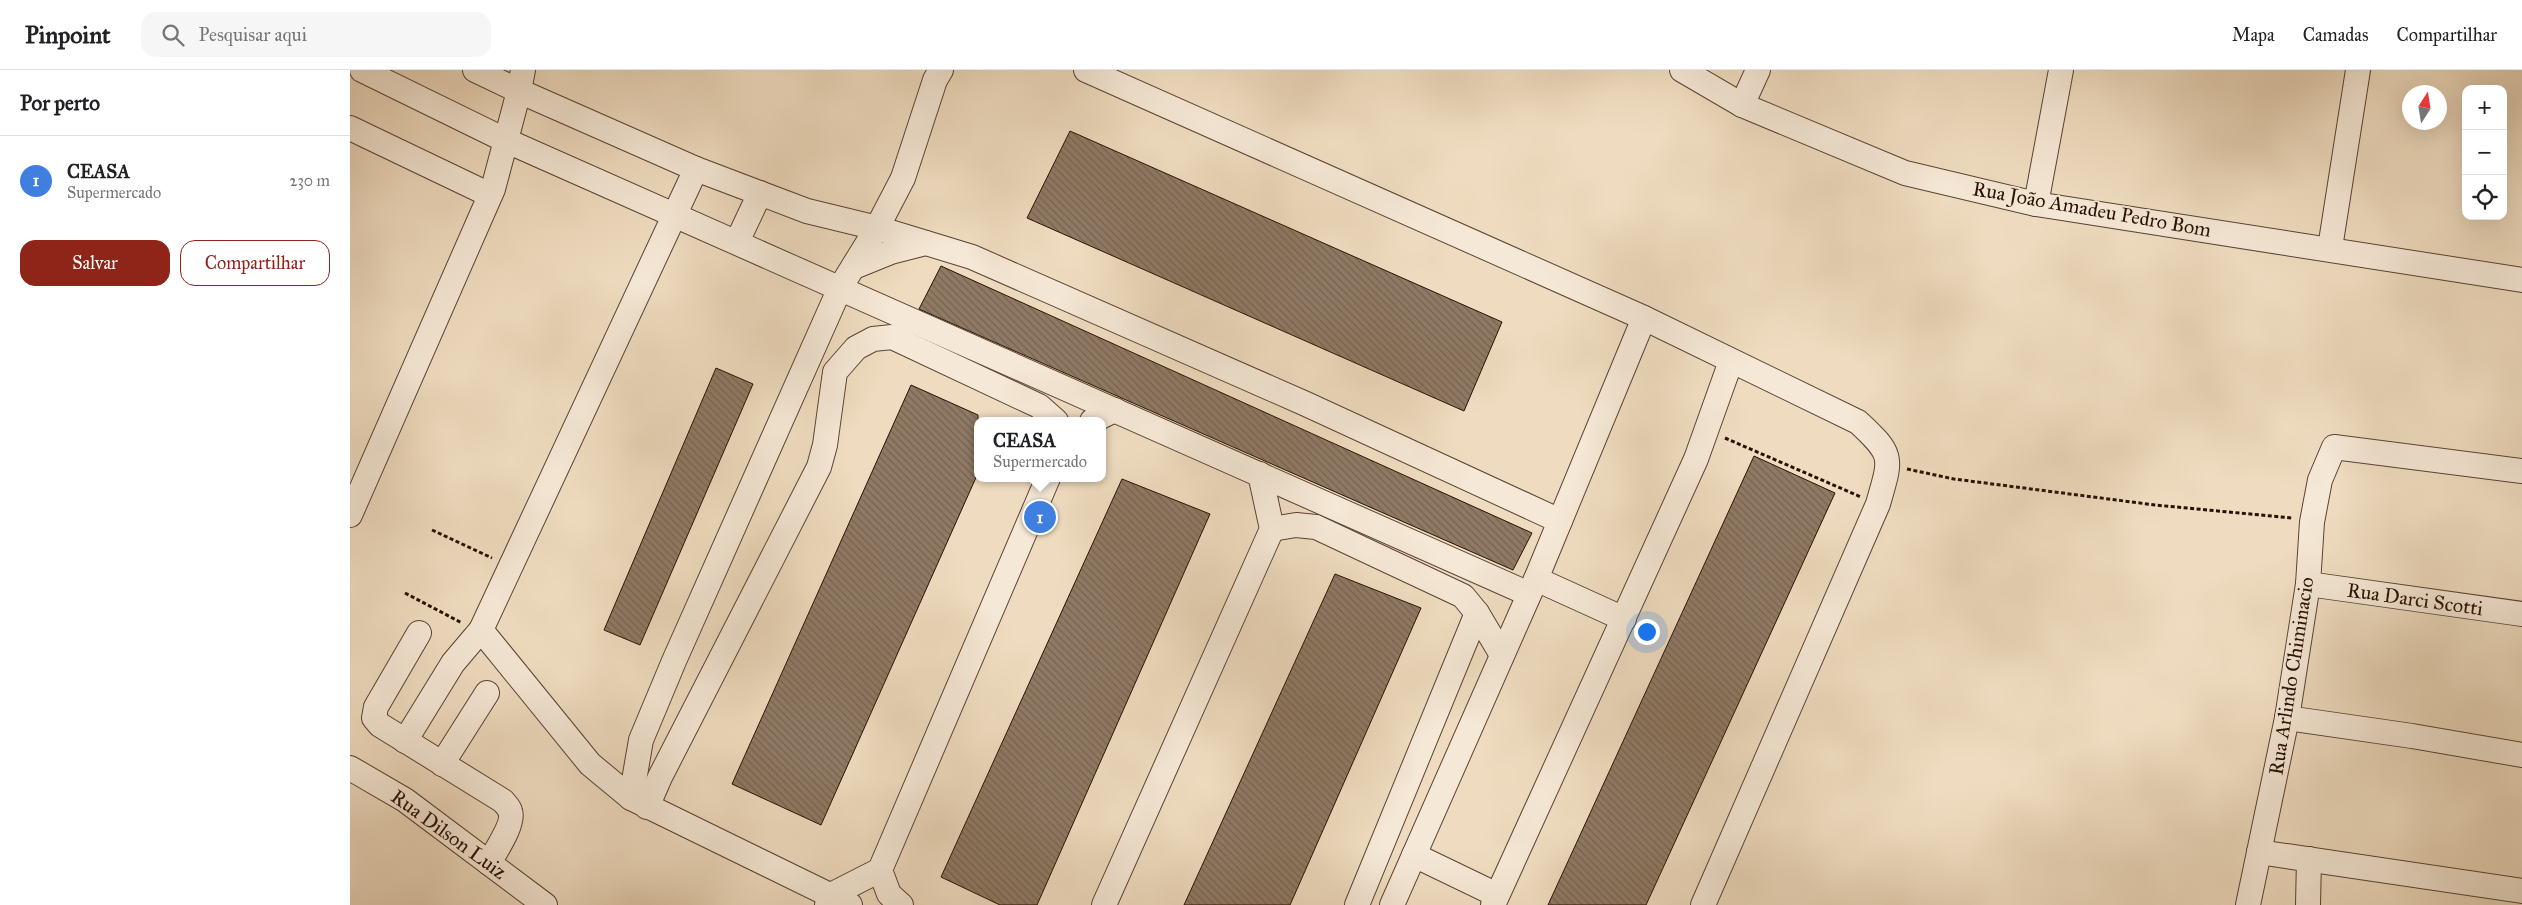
<!DOCTYPE html>
<html lang="pt">
<head>
<meta charset="utf-8">
<style>
	body { margin:0; font-family:"IM FELL Great Primer",serif; background:#f6f6f6; color:#202124 }
	.controls { position:absolute; right:15px; top:15px; display:grid; overflow:hidden; border-radius:10px; box-shadow:0 5px 20px #0002 }
	.controls button { width:45px; height:45px; display:grid; place-items:center; padding:0; border:0; border-bottom:1px solid #e0e0e0; background:#fff; color:#202124; font:25px sans-serif }
	.compass { position:absolute; left:2052px; top:15px; width:45px; height:45px; border-radius:50%; background:#fff; box-shadow:0 5px 20px #0002; rotate:12deg }
	.you { position:absolute; left:1296px; top:561px; width:18px; height:18px; margin:-12px; border:4px solid #fff; border-radius:50%; background:#1a73e8; box-shadow:0 0 0 8px #1a73e833 }
	.badge { display:grid; place-items:center; width:32px; height:32px; border-radius:50%; background:#8f2418; color:#fff; font-size:16px; font-weight:700 }
	.pin { position:absolute; translate:-50% -50%; border:2px solid #fff; box-shadow:0 1px 5px #0006 }
	.popup { position:absolute; left:624px; top:347px; width:132px; height:65px; box-sizing:border-box; display:grid; place-content:center; border-radius:10px; background:#fff; filter:drop-shadow(0 1px 4px #0005); font-size:16px; white-space:nowrap; color:#757577 }
	.popup b { font-size:19px; color:#202124 }
	.popup::after { content:''; position:absolute; left:50%; top:100%; margin-left:-10px; border:10px solid transparent; border-top-color:#fff }
	.list { margin:0; padding:0; list-style:none }
	h2 { display:flex; justify-content:space-between; align-items:center; height:65px; margin:0; padding:0 20px; font-size:21px }
	h2 small { font-size:16px; font-weight:400; color:#757577 }
	.list li { display:grid; grid-template-columns:32px 1fr auto; gap:15px; align-items:center; box-sizing:border-box; height:90px; padding:0 20px; border-top:1px solid #e0e0e0 }
	.list b { display:block; font-size:19px; white-space:nowrap }
	.list p { margin:0; font-size:16px; white-space:nowrap; color:#757577 }
	.list em { font-size:16px; font-style:normal; color:#757577 }
	.actions { display:flex; gap:10px; padding:15px 20px }
	.actions a { flex:1; padding:11px 0; border:1px solid #8f2418; border-radius:15px; text-align:center; font-size:18px; color:#8f2418 }
	.actions .main { background:#8f2418; color:#fff }
	.icon { flex:none; width:28px; height:28px; fill:none; stroke:currentColor; stroke-width:2; stroke-linecap:round; stroke-linejoin:round }
	.map { position:relative; flex:none; width:2172px; height:835px; overflow:hidden }
	header { display:flex; align-items:center; gap:30px; box-sizing:border-box; height:70px; padding:0 25px; background:#fff; border-bottom:1px solid #e0e0e0 }
	header strong { font-size:24px }
	nav { display:flex; gap:28px; margin-inline-start:auto; font-size:18px }
	.search { width:350px; height:45px; background:#f6f6f6; display:flex; align-items:center; gap:12px; box-sizing:border-box; padding:0 18px; border-radius:15px; color:#757577; font-size:19px }
	main { display:flex }
	aside { flex:1; background:#fff }
	.map>svg:first-child { display:block }
	.building { fill:url(#building-back-hatch); stroke:#281003 }
	.lines { fill:none; stroke-linecap:round; stroke-linejoin:round }
	.minor-casing { stroke:#5a4332; stroke-width:26 }
	.path { stroke:#281003; stroke-width:3; stroke-dasharray:4 2.5; stroke-linecap:butt }
	.minor { stroke:#f5e8d6; stroke-width:24 }
	.labels { text-anchor:middle; dominant-baseline:central; stroke-width:4; stroke-linejoin:round; paint-order:stroke }
	.street-label { font-size:20px; fill:#281003; stroke:#f5e8d6 }
</style>
</head>
<body>
<header>
<strong>Pinpoint</strong>
<div class="search"><svg class="icon" aria-label="search" viewBox="0 0 24 24"><circle cx="10" cy="10" r="6"/><path d="M15 15l6 6"/></svg>Pesquisar aqui</div>
<nav><a>Mapa</a><a>Camadas</a><a>Compartilhar</a></nav>
</header>
<main>
<aside>
<h2>Por perto<small></small></h2>
<ul class="list">
<li><span class="badge" style="background:#3f7fe0">1</span><div><b>CEASA</b><p>Supermercado</p></div><em>230 m</em></li>
</ul>
<div class="actions"><a class="main">Salvar</a><a>Compartilhar</a></div>
</aside>
<div class="map">
<svg width="2172" height="835" viewBox="0 0 2172 835">
	<defs>
		<pattern id="building-back-hatch" width="6" height="6" patternUnits="userSpaceOnUse" patternTransform="scale(1.25)"><rect width="6" height="6" fill="#8f7a65"/><path d="M-1 5l2 2M0 0l6 6M5-1l2 2" fill="none" stroke="#756351"/></pattern>
	</defs>
	<rect width="100%" height="100%" fill="#efdcc0"/>
	<filter id="stains"><feTurbulence type="fractalNoise" baseFrequency=".004" numOctaves="4"/><feColorMatrix values="0 0 0 0 .2 0 0 0 0 .09 0 0 0 0 .02 0 0 0 .5 -.17"/></filter>
	<radialGradient id="worn" r=".72"><stop offset=".6" stop-color="#630" stop-opacity="0"/><stop offset="1" stop-color="#630" stop-opacity=".3"/></radialGradient>
	<g class="building">
		<polygon points="720,61 1152,252 1114,341 677,148"/>
		<polygon points="591,196 1182,463 1163,500 569,239"/>
		<polygon points="366,298 403,314 290,575 254,560"/>
		<polygon points="561,315 628,345 628,403 471,755 382,714"/>
		<polygon points="1404,386 1485,423 1296,835 1198,835"/>
		<polygon points="772,409 860,444 687,835 650,835 591,807"/>
		<polygon points="985,504 1071,538 940,835 834,835"/>
	</g>
	<g class="lines">
		<defs>
			<g id="minor">
				<polyline points="12,0 157,71 1179,524"/>
				<polyline points="173,0 169,21 346,99"/>
				<path d="M736,0L1294,248L1508,352C1545,386 1541,388 1528,434L1353,835"/>
				<polyline points="1332,0 1392,35 1555,103 1686,134 2172,210"/>
				<polyline points="1392,35 1408,0"/>
				<polyline points="0,58 140,125"/>
				<polyline points="1686,134 1711,0"/>
				<polyline points="387,172 410,123"/>
				<polyline points="1980,178 2008,0"/>
				<polyline points="504,197 541,182 576,173"/>
				<polyline points="742,351 765,340"/>
				<polyline points="0,445 143,119 169,21 125,0"/>
				<polyline points="922,459 946,455 966,457 1113,526 1127,543 1152,585"/>
				<polyline points="1186,509 1274,549"/>
				<polyline points="1958,514 2172,544"/>
				<path d="M69,563L26,637L24,648L30,655L153,731C155,734 159,737 160,741C165,753 145,782 139,793"/>
				<polyline points="1937,648 2062,666 2172,685"/>
				<polyline points="55,671 103,593 131,560"/>
				<polyline points="92,694 137,623"/>
				<polyline points="0,698 55,730 195,835"/>
				<polyline points="281,728 291,670 324,591 490,218 527,158 622,187 956,334 1210,451"/>
				<polyline points="297,737 310,707 469,397 475,375 485,302 506,278 523,269 542,267 689,336 706,351"/>
				<polyline points="1909,782 2172,821"/>
				<polyline points="1064,785 1147,825"/>
				<polyline points="530,800 539,824 551,835"/>
				<polyline points="477,835 479,826 530,800 698,408"/>
				<polyline points="500,835 281,728 240,694 131,560 346,99 457,141 527,158 553,108 585,10 591,0"/>
				<polyline points="754,835 922,459 910,404"/>
				<polyline points="1007,835 1127,543"/>
				<polyline points="1042,835 1186,509 1294,248"/>
				<polyline points="1143,835 1346,389 1381,291"/>
				<polyline points="1898,835 1937,648 1958,514 1962,452 1970,410 1984,377 2172,401"/>
				<polyline points="1958,835 1959,789"/>
			</g>
		</defs>
		<use href="#minor" class="minor-casing"/>
		<g class="path">
			<polyline points="1375,368 1511,427"/>
			<polyline points="1557,399 1604,409 1805,435 1942,448"/>
			<polyline points="82,460 142,488"/>
			<polyline points="55,523 112,553"/>
		</g>
		<use href="#minor" class="minor"/>
	</g>
	<g class="labels">
		<g class="street-label">
			<text transform="translate(1742 139) rotate(10)">Rua João Amadeu Pedro Bom</text>
			<text transform="translate(2065 529) rotate(8)">Rua Darci Scotti</text>
			<text transform="translate(1941 606) rotate(-81)">Rua Arlindo Chiminacio</text>
			<text transform="translate(99 764) rotate(36)">Rua Dilson Luiz</text>
		</g>
	</g>
	<rect width="100%" height="100%" filter="url(#stains)"/>
	<rect width="100%" height="100%" fill="url(#worn)"/>
</svg>
<div class="controls">
<button>+</button>
<button>−</button>
<button><svg class="icon" aria-label="locate" viewBox="0 0 24 24"><circle cx="12" cy="12" r="6"/><path d="M12 2v4M12 18v4M2 12h4M18 12h4"/></svg></button>
</div>
<svg class="compass" viewBox="-18 -18 36 36"><path d="M0-13l5 13h-10z" fill="#e53935"/><path d="M0 13l5-13h-10z" fill="#757577"/></svg>
<div class="you"></div>
<div class="pin badge" style="left:690px;top:447px;background:#3f7fe0">1</div>
<div class="popup"><b>CEASA</b>Supermercado</div>
</div>
</main>
</body>
</html>
